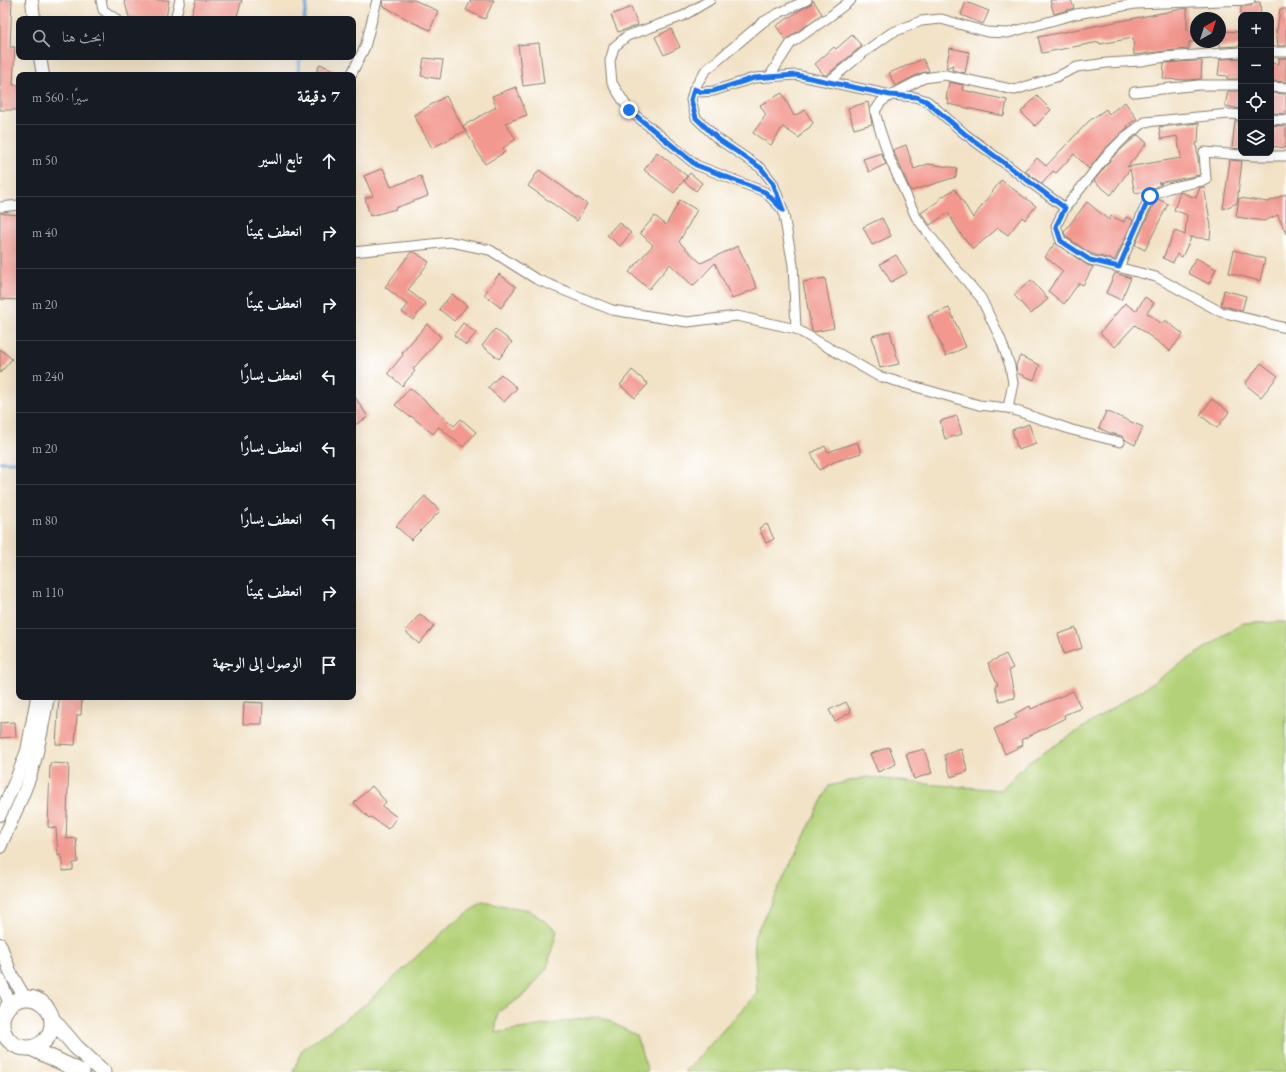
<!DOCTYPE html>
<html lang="ar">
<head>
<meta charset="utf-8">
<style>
	body { margin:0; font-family:"EB Garamond",Amiri,serif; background:#242831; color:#f1f3f6; direction:rtl }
	.controls { position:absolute; right:12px; top:12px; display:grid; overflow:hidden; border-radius:8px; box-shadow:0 4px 16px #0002 }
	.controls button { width:36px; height:36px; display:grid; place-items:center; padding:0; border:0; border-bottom:1px solid #363941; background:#171b24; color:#f1f3f6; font:20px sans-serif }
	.compass { position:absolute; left:1190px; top:12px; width:36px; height:36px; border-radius:50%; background:#171b24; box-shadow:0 4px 16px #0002; rotate:39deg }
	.stop { position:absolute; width:12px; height:12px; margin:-9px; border:3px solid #1a73e8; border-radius:50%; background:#fff }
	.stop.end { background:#1a73e8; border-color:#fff; box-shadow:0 1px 4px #0008 }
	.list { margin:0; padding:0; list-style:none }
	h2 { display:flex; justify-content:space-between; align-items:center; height:52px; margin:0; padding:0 16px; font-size:17px }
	h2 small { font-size:13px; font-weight:400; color:#9ea1a6 }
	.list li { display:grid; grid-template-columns:26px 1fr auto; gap:12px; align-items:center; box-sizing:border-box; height:72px; padding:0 16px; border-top:1px solid #363941 }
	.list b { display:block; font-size:15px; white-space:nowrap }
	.list em { font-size:13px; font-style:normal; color:#9ea1a6 }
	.icon { flex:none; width:22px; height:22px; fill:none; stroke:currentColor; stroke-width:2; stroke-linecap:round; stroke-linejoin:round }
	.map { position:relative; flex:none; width:1286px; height:1072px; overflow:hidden; direction:ltr }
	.search { position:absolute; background:#171b24; box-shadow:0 4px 16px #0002; left:16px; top:16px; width:340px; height:44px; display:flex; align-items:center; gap:10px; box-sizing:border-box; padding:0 14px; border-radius:8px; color:#9ea1a6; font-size:15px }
	.panel { position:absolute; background:#171b24; box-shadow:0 4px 16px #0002; left:16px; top:72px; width:340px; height:628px; border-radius:8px; direction:rtl }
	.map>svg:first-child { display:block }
	.green { fill:#b3d178; stroke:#68764a }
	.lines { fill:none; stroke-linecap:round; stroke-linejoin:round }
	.stream { stroke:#67a0d6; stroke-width:3.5 }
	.building { fill:#f2988f }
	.minor-casing { stroke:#877f71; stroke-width:11 }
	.tertiary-casing { stroke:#877f71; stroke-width:14 }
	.trunk-casing { stroke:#877f71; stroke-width:17 }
	.minor { stroke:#fff; stroke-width:9 }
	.tertiary { stroke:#fff; stroke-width:12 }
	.trunk { stroke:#fff; stroke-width:15 }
	.route { stroke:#1a73e8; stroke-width:5 }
</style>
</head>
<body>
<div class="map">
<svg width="1286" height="1072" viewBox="0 0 1286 1072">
	<rect width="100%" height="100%" fill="#fff"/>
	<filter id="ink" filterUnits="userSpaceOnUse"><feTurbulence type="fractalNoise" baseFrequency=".025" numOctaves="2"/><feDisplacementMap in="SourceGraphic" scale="8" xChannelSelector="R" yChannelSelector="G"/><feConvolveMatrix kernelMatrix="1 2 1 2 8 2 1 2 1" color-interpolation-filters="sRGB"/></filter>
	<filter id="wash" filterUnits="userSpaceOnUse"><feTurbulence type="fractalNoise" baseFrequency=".012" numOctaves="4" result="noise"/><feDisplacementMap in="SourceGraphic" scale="16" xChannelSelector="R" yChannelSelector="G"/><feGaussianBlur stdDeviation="0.9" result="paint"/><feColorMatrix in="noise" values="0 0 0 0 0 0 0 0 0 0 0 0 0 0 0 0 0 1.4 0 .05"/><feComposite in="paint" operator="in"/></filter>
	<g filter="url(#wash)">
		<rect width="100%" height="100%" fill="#f2e2c6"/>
		<g class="green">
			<polygon points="1286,622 1286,1072 685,1072 757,993 754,937 829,786 866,777 926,784 1001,790 1026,764 1143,689 1243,623"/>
			<polygon points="482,902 529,910 557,930 547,968 526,994 498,1012 495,1033 599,1016 636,1035 648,1072 293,1072 302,1050 367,1003 446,929"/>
		</g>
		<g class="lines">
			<g class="stream">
				<polyline points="304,19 307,0"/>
				<polyline points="298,75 300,57"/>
				<polyline points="0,462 19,462"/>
			</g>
		</g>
		<g id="blocks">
			<g class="building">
				<polygon points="0,0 12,0 10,47 15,47 13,85 19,85 19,110 0,110"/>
				<polygon points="124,0 169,0 166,19 142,19 129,17"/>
				<polygon points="196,0 242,0 236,19 190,19"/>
				<polygon points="383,0 414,0 438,11 430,30 412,22 382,5"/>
				<polygon points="471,0 494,0 485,19 466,10"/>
				<polygon points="813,0 822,14 786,40 776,26 802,9 810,5"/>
				<polygon points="1050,0 1071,0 1074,8 1054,14"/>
				<polygon points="966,2 989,11 983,24 961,15"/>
				<polygon points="1255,2 1260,2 1261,15 1241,15 1241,6 1251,6"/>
				<polygon points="631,7 638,25 618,32 611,15"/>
				<polygon points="1187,8 1187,30 1196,30 1196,42 1189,42 1189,49 1165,51 1134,55 1133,38 1100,44 1099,42 1042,53 1038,37"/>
				<polygon points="1280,9 1286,9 1286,46 1278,46 1276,30 1277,30"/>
				<polygon points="671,29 680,47 664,55 655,37"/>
				<polygon points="1220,31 1241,32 1241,46 1220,47"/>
				<polygon points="852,35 862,46 827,75 824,75 815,64 834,47 836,49"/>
				<polygon points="539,43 544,83 523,86 518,45"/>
				<polygon points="950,48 969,52 965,73 952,70 953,65 946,68"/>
				<polygon points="424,58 443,60 440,79 421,76"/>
				<polygon points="1241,58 1241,79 1227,79 1227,76 1218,75 1220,59"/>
				<polygon points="1279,58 1286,58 1286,82 1271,81 1271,63 1279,64"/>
				<polygon points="923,59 929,71 921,73 895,86 889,73"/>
				<polygon points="1194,61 1202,61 1201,79 1188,80 1163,79 1164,63"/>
				<polygon points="320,64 344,75 315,75"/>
				<polygon points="949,82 963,85 962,90 1007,100 1004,116 948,104 949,99 946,99"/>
				<polygon points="516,87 527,115 505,123 516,139 503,148 505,152 485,164 463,126 496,107 492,96"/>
				<polygon points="1228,91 1241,91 1241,109 1225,106"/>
				<polygon points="782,93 794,116 805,110 813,123 809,128 804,131 799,138 783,127 771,145 753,133 766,115 760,105"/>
				<polygon points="1271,93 1286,94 1286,114 1271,113"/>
				<polygon points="446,96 465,131 432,148 414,115"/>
				<polygon points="1037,96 1051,110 1035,126 1021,112"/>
				<polygon points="868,102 872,124 854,129 848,108"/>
				<polygon points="1125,102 1137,119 1127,126 1128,127 1104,150 1089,169 1074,154 1056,173 1053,171 1042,184 1025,171 1037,158 1046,166 1089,121 1106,109 1109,114"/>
				<polygon points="1235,121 1241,121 1241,149 1232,148"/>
				<polygon points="1199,123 1198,143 1196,143 1200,175 1158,183 1162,184 1147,191 1135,193 1130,169 1111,195 1094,181 1112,158 1129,142 1138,135 1147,143 1127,167 1181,158 1177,136 1161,139 1159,127"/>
				<polygon points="1271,125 1286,126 1286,148 1271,146"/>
				<polygon points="906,145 914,169 928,164 957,168 956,177 911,191 893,150"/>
				<polygon points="657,152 687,176 674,193 644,170"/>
				<polygon points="881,153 886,164 869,172 863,159"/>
				<polygon points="1230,160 1242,161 1237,203 1223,209"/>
				<polygon points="383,168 391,187 421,176 428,196 395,208 396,209 370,216 365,198 373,196 364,176"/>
				<polygon points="539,170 587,204 577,221 528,186"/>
				<polygon points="690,173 702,183 696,191 684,181"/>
				<polygon points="1001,180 1036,206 1025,220 1022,217 1008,235 998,228 973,249 962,236 948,213 930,225 921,213 940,200 940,198 955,189 973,218"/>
				<polygon points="1200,187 1204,187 1211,226 1210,239 1189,237 1191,238 1182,257 1177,254 1173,263 1163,258 1175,231 1185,235 1187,215 1174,210 1180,192 1196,198"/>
				<polygon points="1286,194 1286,234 1278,215 1264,221 1236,217 1239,198 1268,202"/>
				<polygon points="1158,199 1168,204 1145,250 1135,245 1155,201"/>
				<polygon points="680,200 697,210 679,242 701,263 738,246 757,288 732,299 715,263 693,286 670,264 649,289 629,272 653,245 640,233 655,216 666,225"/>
				<polygon points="1087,202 1109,220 1111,216 1124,222 1126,217 1133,220 1115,260 1092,254 1066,237 1064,232"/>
				<polygon points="0,213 19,215 19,283 18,300 0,299"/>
				<polygon points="882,218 891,236 872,245 863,227"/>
				<polygon points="619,222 631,233 620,246 607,235"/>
				<polygon points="1055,243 1087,265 1093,267 1083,285 1079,283 1064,304 1048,291 1063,271 1045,257"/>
				<polygon points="1234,250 1265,259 1260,281 1229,273"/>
				<polygon points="411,252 415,252 429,262 408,290 426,304 413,320 402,312 408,305 385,287"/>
				<polygon points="896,255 907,273 891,282 880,264"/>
				<polygon points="1196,258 1216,269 1209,284 1188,273"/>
				<polygon points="1115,273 1131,278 1121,300 1106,293"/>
				<polygon points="499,274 516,287 501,308 484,295"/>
				<polygon points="825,278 834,328 814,332 812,331 803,282"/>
				<polygon points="1031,280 1048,299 1031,314 1014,295"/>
				<polygon points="1224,290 1246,296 1242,311 1221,305"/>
				<polygon points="452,294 467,306 454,321 439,309"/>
				<polygon points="1145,297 1154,303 1147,313 1162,324 1165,320 1183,334 1170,351 1135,325 1115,347 1100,333 1125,303 1136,311"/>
				<polygon points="949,308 966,347 946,356 928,316"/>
				<polygon points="463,323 476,333 466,345 454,335"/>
				<polygon points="427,324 441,337 413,369 415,371 402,386 388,373 403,355 402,353"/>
				<polygon points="495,329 512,342 499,359 482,346"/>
				<polygon points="890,331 899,364 880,368 872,336"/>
				<polygon points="0,349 12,359 0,373"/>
				<polygon points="1020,356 1040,365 1034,380 1017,373 1016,365"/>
				<polygon points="1261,363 1278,376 1261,397 1245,384"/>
				<polygon points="632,370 648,384 635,398 620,385"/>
				<polygon points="501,374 517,388 504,402 488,388"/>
				<polygon points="410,388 454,426 461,419 476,432 463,447 439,427 433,434 411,416 410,417 395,405"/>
				<polygon points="353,394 368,417 353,426"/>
				<polygon points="1212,399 1229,412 1217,428 1200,415"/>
				<polygon points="1106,411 1143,427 1135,445 1126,440 1122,436 1110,433 1099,428"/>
				<polygon points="957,416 962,434 945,439 940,421"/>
				<polygon points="1029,424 1036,444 1018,450 1012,430"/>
				<polygon points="857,442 861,453 834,462 819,470 811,453 825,446 828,452"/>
				<polygon points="425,496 440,511 411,540 396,526"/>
				<polygon points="767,524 774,539 766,543 759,528"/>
				<polygon points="420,614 434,626 419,644 405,631"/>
				<polygon points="1076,628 1082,648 1064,654 1058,634"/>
				<polygon points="1006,654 1013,668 1009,670 1015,698 999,701 995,686 998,685 988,663"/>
				<polygon points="1073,691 1081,708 1064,715 1065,718 1021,740 1023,745 1005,754 994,729 1017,718 1014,714 1030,706 1031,709"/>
				<polygon points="59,697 82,697 81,715 77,715 75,745 56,744"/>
				<polygon points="244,702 263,703 262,724 243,724"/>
				<polygon points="846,702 851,712 835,721 829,710"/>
				<polygon points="15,722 16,737 0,738 0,723"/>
				<polygon points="889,747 896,764 878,772 870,754"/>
				<polygon points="924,749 932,773 914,779 906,754"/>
				<polygon points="961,749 968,771 951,777 944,755"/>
				<polygon points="50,763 69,764 66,839 76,838 78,862 73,863 73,870 63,871 61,855 58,856 56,828 48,827"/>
				<polygon points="372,786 386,802 382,806 397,817 388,829 371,817 369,818 354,803"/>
			</g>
		</g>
	</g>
	<g filter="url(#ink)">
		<use href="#blocks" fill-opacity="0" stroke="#877f71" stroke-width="1"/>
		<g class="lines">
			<defs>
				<g id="minor">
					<polyline points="101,0 103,10 116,19"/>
					<polyline points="710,0 683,16 627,36 614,47 610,61 612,83 629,110 696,165 765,192 781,208"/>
					<polyline points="175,19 180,0"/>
					<polyline points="1271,52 1286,52"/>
					<polyline points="351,75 365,47 377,0"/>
					<polyline points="769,77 791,43 829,17 851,0"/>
					<polyline points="828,82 863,53 891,33 921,21 941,19 987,32 1008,33 1076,14 1135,4 1250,0"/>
					<polyline points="1271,87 1286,88"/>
					<polyline points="694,89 701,92 713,91 754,78 796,75 891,95 915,97 927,101 965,134 1065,208"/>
					<polyline points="1134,92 1199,85 1241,85"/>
					<polyline points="1241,115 1229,114 1145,122 1125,137 1108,154 1065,208 1056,226 1061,241 1090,260 1156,277 1221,312 1286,328"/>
					<polyline points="1271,119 1286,120"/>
					<polyline points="0,207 19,205"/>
					<polyline points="353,252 451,242 490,250 536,279 612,310 687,322 737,316 796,329 878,376 979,405 1008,408 1072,430 1120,442"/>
					<polyline points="1119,267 1150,196 1169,188 1206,180 1204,152 1254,156 1286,156"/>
					<polyline points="796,329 793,265 783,210 773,183 761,168 718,139 696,118 691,100 694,89 705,71 763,22 779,13 807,0"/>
					<polyline points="1008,408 1013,383 1010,366 1001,340 981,298 951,263 916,217 889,157 879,127 875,111 881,102 891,95 924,78 945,75 1015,90 1056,77 1077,67 1107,63 1140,61 1165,57 1241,52"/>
				</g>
				<g id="tertiary">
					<polyline points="32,0 34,19"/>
					<polyline points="40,57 43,75"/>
					<polyline points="0,815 17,777 27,751 37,697"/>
					<path d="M0,847C11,821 24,796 32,770C40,746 43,721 48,697"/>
					<polyline points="0,944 11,974 25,998"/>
					<polyline points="0,980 10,1004"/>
				</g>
				<g id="trunk">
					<circle cx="27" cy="1023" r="25"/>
					<polyline points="52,1019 76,1047 103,1072"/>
					<polyline points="31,1048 82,1072"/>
				</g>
			</defs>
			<use href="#minor" class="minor-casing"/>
			<use href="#tertiary" class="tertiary-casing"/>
			<use href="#trunk" class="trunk-casing"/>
			<use href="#minor" class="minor"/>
			<use href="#tertiary" class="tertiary"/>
			<use href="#trunk" class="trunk"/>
		</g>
	</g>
	<g class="lines" filter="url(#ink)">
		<polyline class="route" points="629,110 696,165 765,192 783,210 773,183 761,168 718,139 696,118 691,100 694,89 701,92 713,91 754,78 796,75 890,95 916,97 926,101 965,134 1065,208 1056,226 1061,241 1090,260 1119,267 1150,196"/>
	</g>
</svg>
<div class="controls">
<button>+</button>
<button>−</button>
<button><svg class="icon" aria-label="locate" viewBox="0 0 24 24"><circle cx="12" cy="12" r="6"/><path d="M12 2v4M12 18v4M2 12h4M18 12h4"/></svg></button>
<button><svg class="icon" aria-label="layers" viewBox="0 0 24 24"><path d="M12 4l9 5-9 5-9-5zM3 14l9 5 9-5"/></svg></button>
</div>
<svg class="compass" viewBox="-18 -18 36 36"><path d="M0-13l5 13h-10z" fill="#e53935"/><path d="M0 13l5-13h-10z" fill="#9ea1a6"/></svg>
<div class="stop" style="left:1150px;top:196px"></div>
<div class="stop end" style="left:629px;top:110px"></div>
<div class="search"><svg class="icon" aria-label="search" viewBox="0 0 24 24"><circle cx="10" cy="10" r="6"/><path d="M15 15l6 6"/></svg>ابحث هنا</div>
<section class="panel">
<h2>7 دقيقة<small>سيرًا · 560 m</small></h2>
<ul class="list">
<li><svg class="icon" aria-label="ahead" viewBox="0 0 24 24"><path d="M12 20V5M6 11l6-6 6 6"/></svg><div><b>تابع السير</b></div><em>50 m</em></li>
<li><svg class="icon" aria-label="right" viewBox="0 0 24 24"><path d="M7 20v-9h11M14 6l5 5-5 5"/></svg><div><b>انعطف يمينًا</b></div><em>40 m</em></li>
<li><svg class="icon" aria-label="right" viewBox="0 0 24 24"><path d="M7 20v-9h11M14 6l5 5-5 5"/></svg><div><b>انعطف يمينًا</b></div><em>20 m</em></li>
<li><svg class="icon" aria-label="left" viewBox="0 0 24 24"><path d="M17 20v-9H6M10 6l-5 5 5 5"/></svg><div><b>انعطف يسارًا</b></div><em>240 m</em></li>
<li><svg class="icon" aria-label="left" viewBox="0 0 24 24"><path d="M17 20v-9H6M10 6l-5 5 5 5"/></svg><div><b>انعطف يسارًا</b></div><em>20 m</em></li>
<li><svg class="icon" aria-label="left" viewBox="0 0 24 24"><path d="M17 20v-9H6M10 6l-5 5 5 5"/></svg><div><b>انعطف يسارًا</b></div><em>80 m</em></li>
<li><svg class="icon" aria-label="right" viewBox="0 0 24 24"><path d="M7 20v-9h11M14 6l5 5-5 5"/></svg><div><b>انعطف يمينًا</b></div><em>110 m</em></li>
<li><svg class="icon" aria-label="arrive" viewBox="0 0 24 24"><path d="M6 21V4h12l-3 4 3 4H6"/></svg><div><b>الوصول إلى الوجهة</b></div></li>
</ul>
</section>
</div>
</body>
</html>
